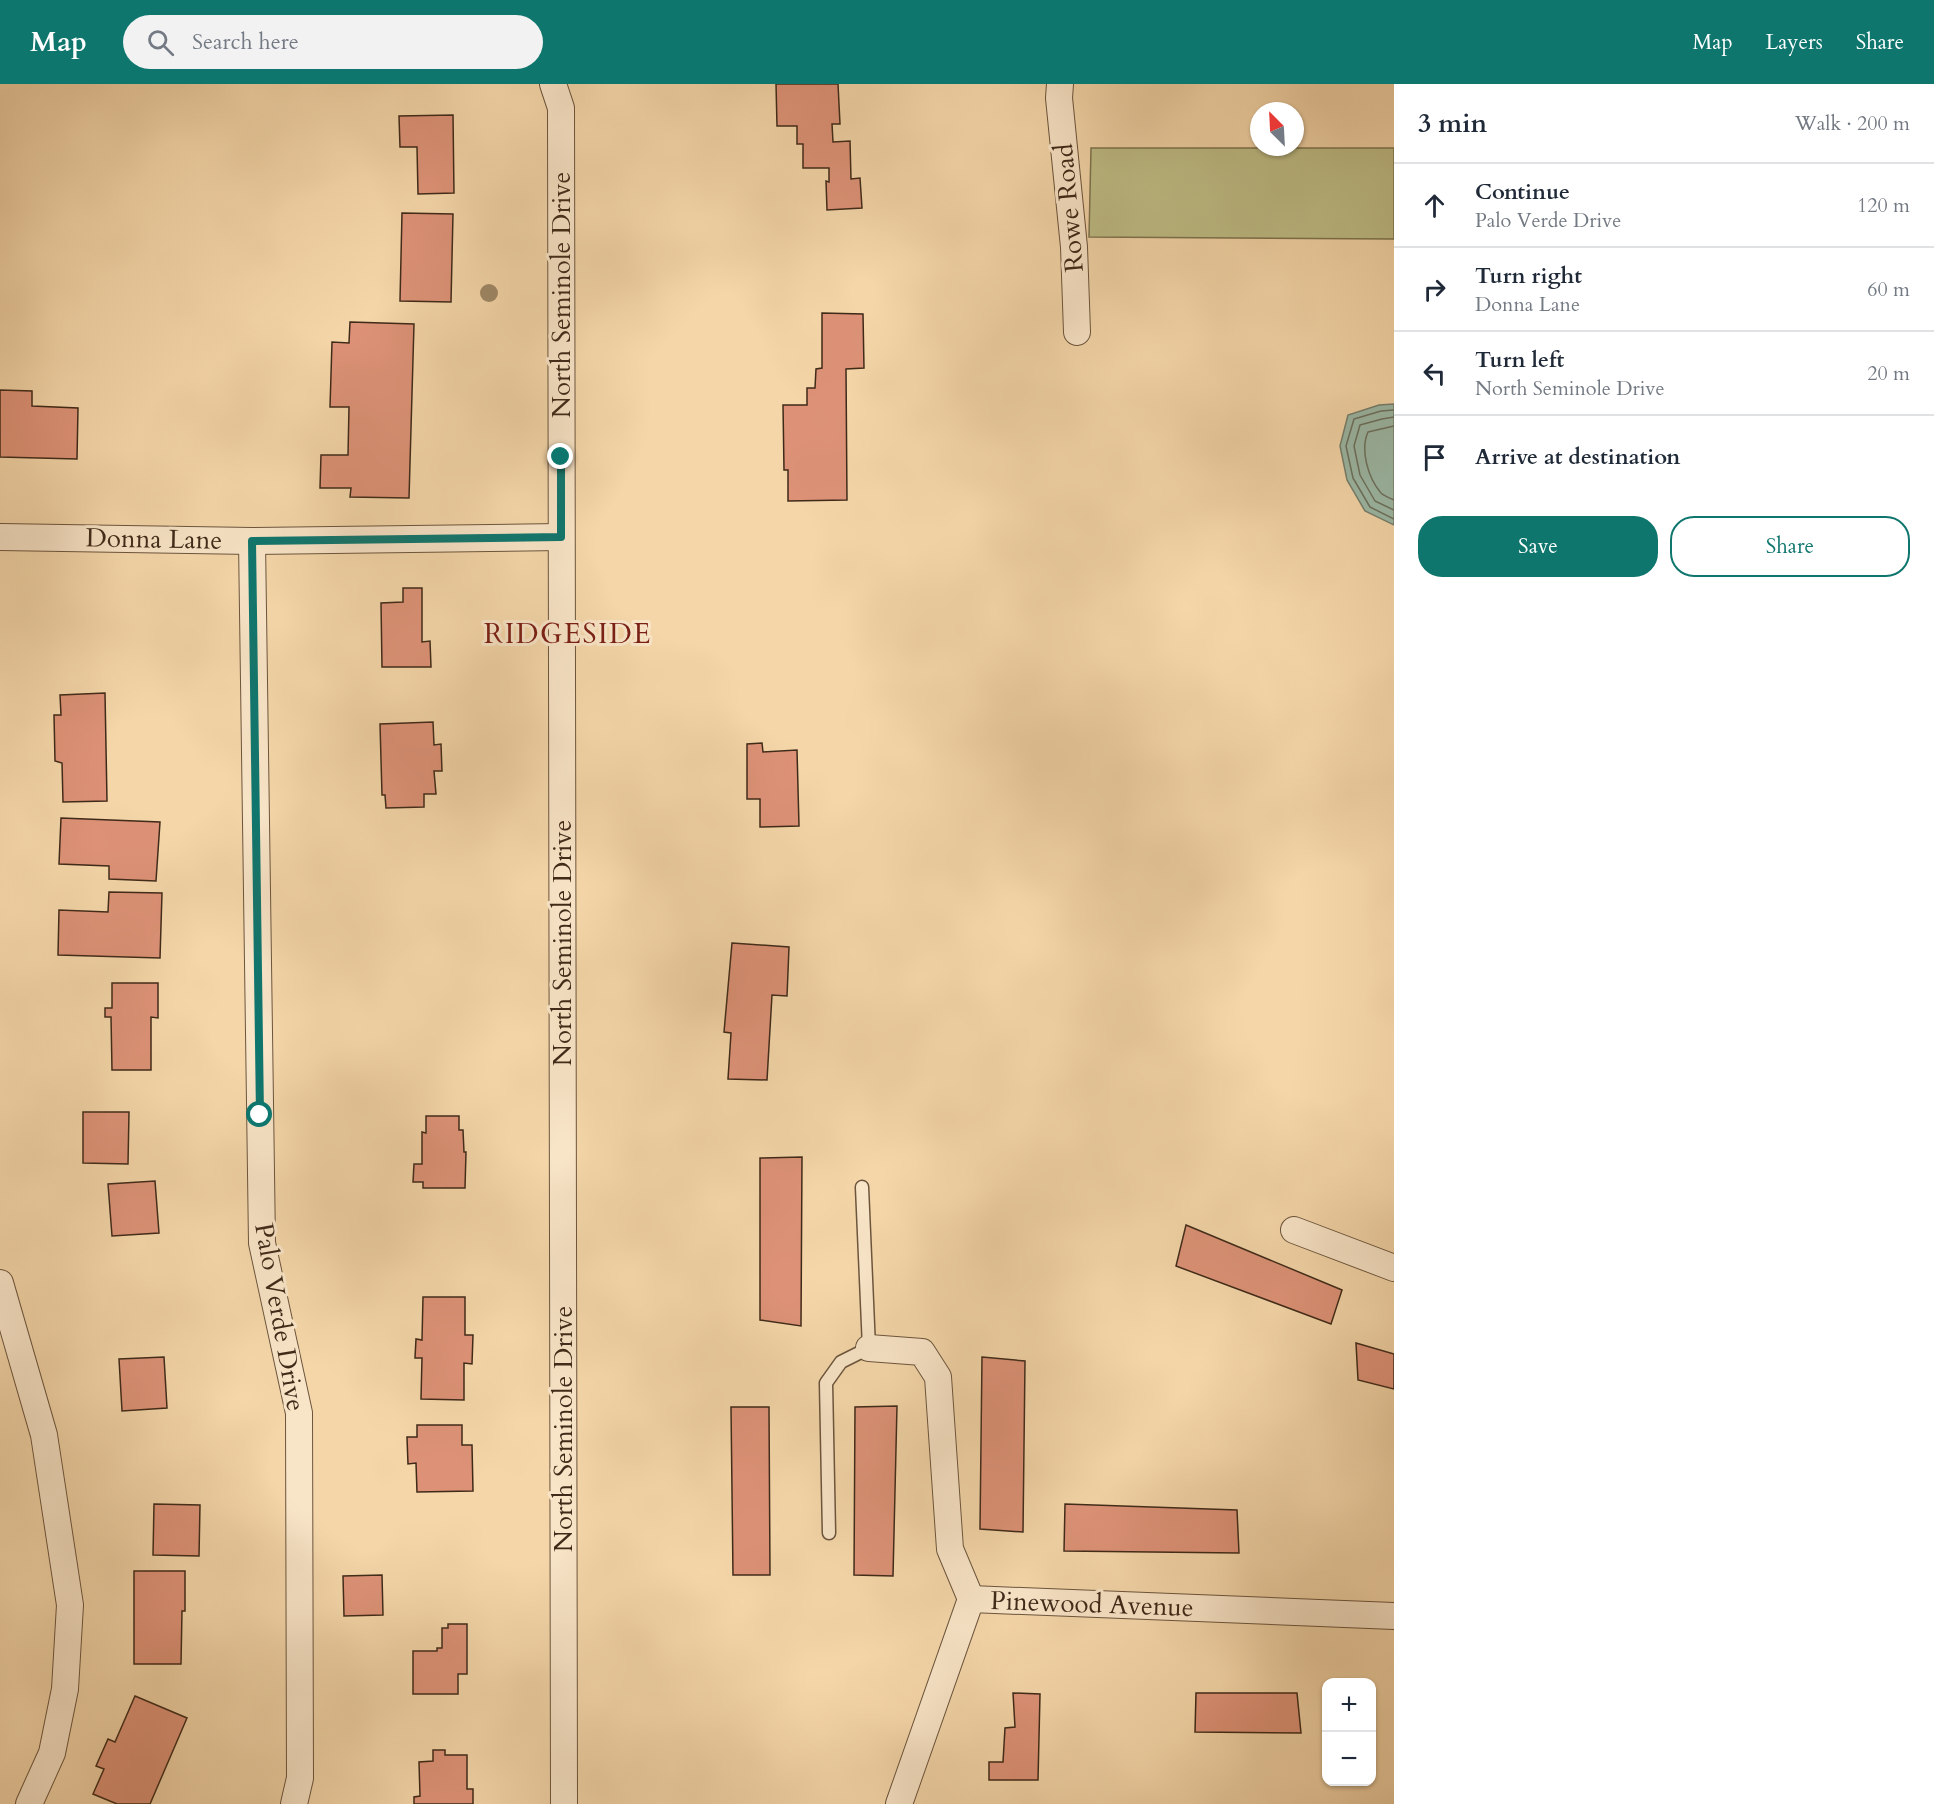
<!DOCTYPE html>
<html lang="en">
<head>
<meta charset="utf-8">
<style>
	body { margin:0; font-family:Cardo,serif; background:#f2f2f3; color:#1f2937 }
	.controls { position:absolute; right:18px; bottom:18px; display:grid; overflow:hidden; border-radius:12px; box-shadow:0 2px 4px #0004 }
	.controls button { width:54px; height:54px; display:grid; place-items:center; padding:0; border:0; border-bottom:2px solid #e0e1e3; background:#fff; color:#1f2937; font:30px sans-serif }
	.compass { position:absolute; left:1250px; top:18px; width:54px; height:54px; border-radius:50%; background:#fff; box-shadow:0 2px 4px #0004; rotate:336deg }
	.stop { position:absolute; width:18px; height:18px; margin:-14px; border:4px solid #0f766e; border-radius:50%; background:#fff }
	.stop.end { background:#0f766e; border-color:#fff; box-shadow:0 2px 6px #0008 }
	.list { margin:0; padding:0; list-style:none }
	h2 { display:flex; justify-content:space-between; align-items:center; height:78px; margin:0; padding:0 24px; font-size:26px }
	h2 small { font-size:20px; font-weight:400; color:#747a83 }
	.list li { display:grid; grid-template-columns:39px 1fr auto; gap:18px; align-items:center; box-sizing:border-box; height:84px; padding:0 24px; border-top:2px solid #e0e1e3 }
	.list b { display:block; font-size:22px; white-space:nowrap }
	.list p { margin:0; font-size:20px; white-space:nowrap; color:#747a83 }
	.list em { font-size:20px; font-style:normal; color:#747a83 }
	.actions { display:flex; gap:12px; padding:18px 24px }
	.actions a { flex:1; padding:14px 0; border:2px solid #0f766e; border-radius:24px; text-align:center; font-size:21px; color:#0f766e }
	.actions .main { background:#0f766e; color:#fff }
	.icon { flex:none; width:33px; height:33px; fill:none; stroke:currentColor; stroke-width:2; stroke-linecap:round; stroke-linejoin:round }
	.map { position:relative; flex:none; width:1394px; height:1720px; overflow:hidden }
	header { display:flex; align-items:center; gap:36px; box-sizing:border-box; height:84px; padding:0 30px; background:#0f766e; color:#fff }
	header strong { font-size:28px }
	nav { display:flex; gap:33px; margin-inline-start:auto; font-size:21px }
	.search { width:420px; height:54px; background:#f2f2f3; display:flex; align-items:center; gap:15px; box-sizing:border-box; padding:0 21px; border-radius:33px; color:#747a83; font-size:22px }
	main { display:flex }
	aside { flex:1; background:#fff }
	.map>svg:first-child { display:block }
	.green { fill:#bebd86; stroke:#7e7450; stroke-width:1.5 }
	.water { fill:#9cb9a7; stroke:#77806e; stroke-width:1.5 }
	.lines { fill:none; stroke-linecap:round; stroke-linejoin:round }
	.shore { stroke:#6e7260; stroke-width:1.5 }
	.building { fill:#dd9277; stroke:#3f2a19; stroke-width:1.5 }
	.lane-casing { stroke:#6c553d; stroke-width:15 }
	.street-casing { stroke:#6c553d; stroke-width:28 }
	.lane { stroke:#f8e4c7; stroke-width:12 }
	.street { stroke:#f8e4c7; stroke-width:26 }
	.tree { fill:#9e8766 }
	.route { stroke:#0f766e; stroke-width:8 }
	.labels { text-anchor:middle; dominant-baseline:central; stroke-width:6; stroke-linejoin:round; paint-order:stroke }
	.street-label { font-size:26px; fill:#3f2a19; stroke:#f8e4c7 }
	.quarter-label { font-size:28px; letter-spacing:1.5px; fill:#7a1f14; stroke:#f8e4c7 }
</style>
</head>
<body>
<header>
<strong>Map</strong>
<div class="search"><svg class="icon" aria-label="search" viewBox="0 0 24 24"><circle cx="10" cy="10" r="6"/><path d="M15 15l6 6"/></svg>Search here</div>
<nav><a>Map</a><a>Layers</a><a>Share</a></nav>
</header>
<main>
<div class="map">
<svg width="1394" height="1720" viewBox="0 0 1394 1720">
	<rect width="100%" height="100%" fill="#f4d6a9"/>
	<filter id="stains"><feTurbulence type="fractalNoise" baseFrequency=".00333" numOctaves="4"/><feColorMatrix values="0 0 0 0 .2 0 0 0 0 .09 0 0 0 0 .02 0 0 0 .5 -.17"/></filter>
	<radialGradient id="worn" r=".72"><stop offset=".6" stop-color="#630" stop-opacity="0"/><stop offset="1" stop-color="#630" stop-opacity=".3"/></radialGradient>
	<polygon class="green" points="1091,64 1394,64 1394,155 1089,153"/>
	<polygon class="water" points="1394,320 1394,441 1365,427 1347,396 1340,362 1348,331 1379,321"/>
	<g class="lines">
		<g class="shore">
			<polyline points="1394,326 1381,327 1354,335 1346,362 1353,394 1370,423 1394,435"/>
			<polyline points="1394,333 1382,335 1360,341 1354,362 1360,391 1375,417 1394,426"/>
			<path d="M1394,342L1368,348C1360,366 1368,394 1381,409C1384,412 1390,414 1394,416"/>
		</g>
	</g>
	<g class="building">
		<polygon points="776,0 838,0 840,40 832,40 833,58 850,57 851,95 860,94 862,124 827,126 826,97 829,98 829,84 803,84 803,60 797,60 797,42 777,42"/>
		<polygon points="453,31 454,109 418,110 417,63 400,63 399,32"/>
		<polygon points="402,129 453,130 451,218 400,217"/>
		<polygon points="822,229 863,230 864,284 846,285 847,416 788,417 788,386 784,386 783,321 807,321 807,304 815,304 816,285 822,284"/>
		<polygon points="350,238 414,240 409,414 350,413 351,404 320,404 321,371 348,371 349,323 330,323 332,258 349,259"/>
		<polygon points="0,306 32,307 32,322 78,324 77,375 0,373"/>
		<polygon points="403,504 422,504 422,558 430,557 431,583 382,583 381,519 403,518"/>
		<polygon points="105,609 107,717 63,718 62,679 55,677 54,631 61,631 60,611"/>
		<polygon points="433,638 434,661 441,660 442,687 434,687 436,710 424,710 424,723 386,724 385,711 382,711 380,640"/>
		<polygon points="762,659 763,668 797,666 799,742 760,743 760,715 747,715 747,660"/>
		<polygon points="61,734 160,738 156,797 109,795 109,782 59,780"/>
		<polygon points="109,808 162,809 160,874 58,871 59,826 108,828"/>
		<polygon points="732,859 789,863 787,912 772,911 767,996 728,995 731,949 724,948"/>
		<polygon points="112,899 158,899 158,934 151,933 151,986 112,986 111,933 105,933 105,924 112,924"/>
		<polygon points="83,1028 129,1028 128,1080 83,1079"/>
		<polygon points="426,1032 459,1032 459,1046 463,1046 464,1068 466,1068 465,1104 423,1104 423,1098 413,1098 414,1080 422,1080 422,1048 426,1049"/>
		<polygon points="802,1073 801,1242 760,1236 760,1074"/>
		<polygon points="155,1097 159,1149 112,1152 108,1100"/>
		<polygon points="1186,1141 1342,1206 1331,1240 1176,1182"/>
		<polygon points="423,1213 465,1213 465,1251 473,1251 472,1280 464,1279 464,1316 421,1315 422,1274 415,1274 416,1255 422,1256"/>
		<polygon points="1356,1259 1394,1270 1394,1305 1358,1296"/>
		<polygon points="164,1273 167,1324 122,1327 119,1275"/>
		<polygon points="982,1273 1025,1277 1023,1448 980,1445"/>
		<polygon points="897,1322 893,1492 854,1491 855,1323"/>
		<polygon points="731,1323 769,1323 770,1491 733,1491"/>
		<polygon points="417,1341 462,1341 462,1361 472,1361 473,1407 417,1408 416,1379 408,1380 407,1353 417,1353"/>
		<polygon points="154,1420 200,1421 199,1472 153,1471"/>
		<polygon points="1065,1420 1237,1426 1239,1469 1064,1467"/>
		<polygon points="134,1487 185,1487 185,1527 182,1527 181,1580 134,1580"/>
		<polygon points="382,1491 383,1531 344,1532 343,1492"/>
		<polygon points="448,1540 467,1540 467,1590 458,1590 458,1610 413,1610 413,1567 437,1567 437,1564 442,1564 442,1544 448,1544"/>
		<polygon points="1013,1609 1040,1610 1038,1696 989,1696 989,1678 1003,1678 1005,1644 1015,1643"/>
		<polygon points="1196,1609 1297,1609 1301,1649 1195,1648"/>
		<polygon points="135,1612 187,1634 150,1720 117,1720 93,1710 104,1685 96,1682 108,1655 115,1658"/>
		<polygon points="433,1666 445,1666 445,1671 467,1671 467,1705 473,1705 473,1720 414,1720 414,1713 420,1712 419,1678 433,1677"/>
	</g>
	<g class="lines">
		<defs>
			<polyline id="lane" points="829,1449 826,1299 841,1278 869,1264 862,1103"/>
			<g id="street">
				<polyline points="553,0 561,24 564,1720"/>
				<polyline points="1060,0 1059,14 1074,163 1077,248"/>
				<polyline points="0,453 252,457 561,453"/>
				<polyline points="252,457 262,1159 299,1329 300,1694 294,1720"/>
				<polyline points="1294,1146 1394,1184"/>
				<polyline points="0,1199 44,1351 70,1521 65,1605 52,1669 29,1720"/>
				<polyline points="869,1264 922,1268 938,1293 950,1465 971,1515"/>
				<polyline points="899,1720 971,1515 1394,1532"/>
			</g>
		</defs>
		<use href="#lane" class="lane-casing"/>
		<use href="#street" class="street-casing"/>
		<use href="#lane" class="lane"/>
		<use href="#street" class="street"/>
	</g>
	<circle class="tree" cx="489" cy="209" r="9"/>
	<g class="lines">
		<polyline class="route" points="260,1031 252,457 561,453 561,373"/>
	</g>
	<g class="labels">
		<g class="street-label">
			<text transform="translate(1069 124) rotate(-95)">Rowe Road</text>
			<text transform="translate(561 211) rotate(-90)">North Seminole Drive</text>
			<text transform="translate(154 455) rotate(1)">Donna Lane</text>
			<text transform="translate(562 859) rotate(-90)">North Seminole Drive</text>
			<text transform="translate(280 1233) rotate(80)">Palo Verde Drive</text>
			<text transform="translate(563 1345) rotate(-90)">North Seminole Drive</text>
			<text transform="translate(1092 1520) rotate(2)">Pinewood Avenue</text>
		</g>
		<g class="quarter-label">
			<text x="568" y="550">RIDGESIDE</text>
		</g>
	</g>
	<rect width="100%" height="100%" filter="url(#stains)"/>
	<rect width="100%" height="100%" fill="url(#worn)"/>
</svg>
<div class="controls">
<button>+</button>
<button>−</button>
</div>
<svg class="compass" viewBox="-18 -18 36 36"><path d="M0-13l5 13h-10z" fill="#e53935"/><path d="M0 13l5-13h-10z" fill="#747a83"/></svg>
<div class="stop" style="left:260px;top:1031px"></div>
<div class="stop end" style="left:561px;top:373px"></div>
</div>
<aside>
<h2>3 min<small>Walk · 200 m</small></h2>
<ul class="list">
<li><svg class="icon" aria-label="ahead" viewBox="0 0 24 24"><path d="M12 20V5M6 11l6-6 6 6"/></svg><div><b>Continue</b><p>Palo Verde Drive</p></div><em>120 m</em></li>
<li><svg class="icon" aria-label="right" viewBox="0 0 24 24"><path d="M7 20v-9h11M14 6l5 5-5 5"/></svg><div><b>Turn right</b><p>Donna Lane</p></div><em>60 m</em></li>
<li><svg class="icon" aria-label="left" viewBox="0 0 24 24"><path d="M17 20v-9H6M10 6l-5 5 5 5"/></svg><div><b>Turn left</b><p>North Seminole Drive</p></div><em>20 m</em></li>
<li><svg class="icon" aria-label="arrive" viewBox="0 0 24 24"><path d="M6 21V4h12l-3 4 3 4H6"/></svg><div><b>Arrive at destination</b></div></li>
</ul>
<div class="actions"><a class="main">Save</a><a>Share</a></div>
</aside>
</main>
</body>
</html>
